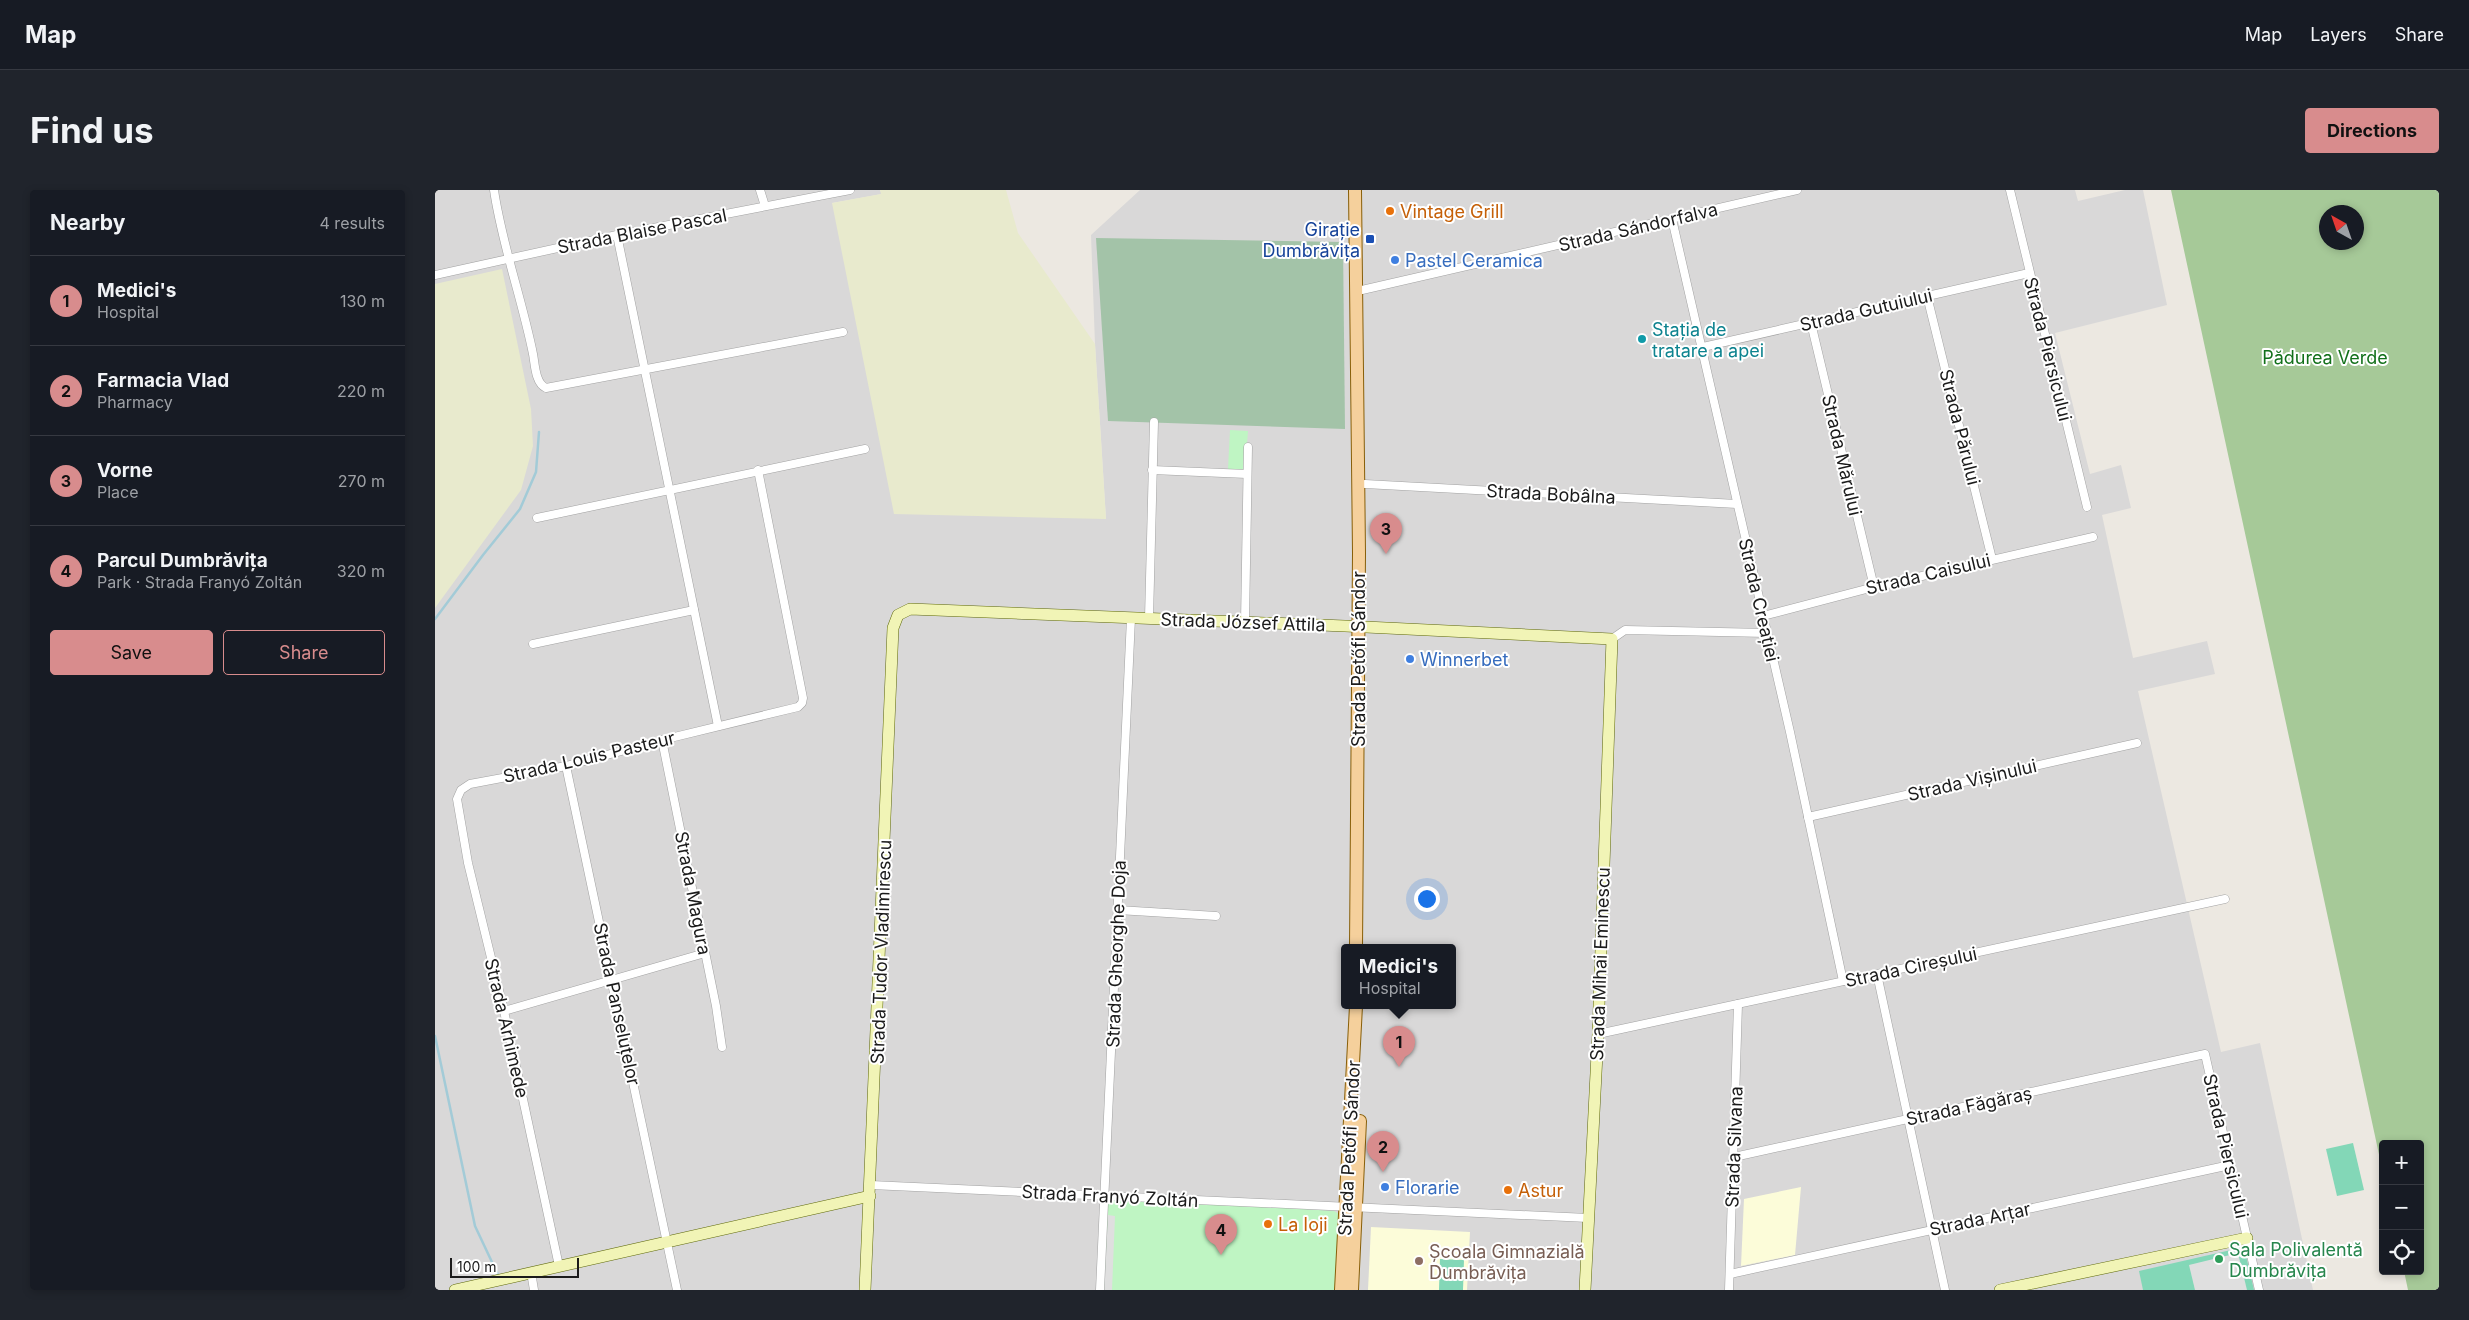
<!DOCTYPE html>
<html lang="en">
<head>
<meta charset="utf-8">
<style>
	body { margin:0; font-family:Inter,sans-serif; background:#20242c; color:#f1f3f6 }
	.controls { position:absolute; right:15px; bottom:15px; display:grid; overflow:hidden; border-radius:5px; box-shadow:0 2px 8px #0003 }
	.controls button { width:45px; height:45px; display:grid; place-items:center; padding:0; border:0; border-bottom:1px solid #363941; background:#171b24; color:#f1f3f6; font:25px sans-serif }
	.compass { position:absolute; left:1884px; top:15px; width:45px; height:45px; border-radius:50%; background:#171b24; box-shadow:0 2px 8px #0003; rotate:320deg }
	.scale { position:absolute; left:15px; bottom:12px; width:129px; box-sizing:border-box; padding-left:5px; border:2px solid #1b1b1b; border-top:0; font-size:14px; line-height:18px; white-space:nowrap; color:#1b1b1b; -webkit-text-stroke:4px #fff; paint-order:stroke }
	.you { position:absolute; left:991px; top:708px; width:18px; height:18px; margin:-12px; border:4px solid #fff; border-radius:50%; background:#1a73e8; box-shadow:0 0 0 8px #1a73e833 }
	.badge { display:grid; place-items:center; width:32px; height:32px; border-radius:50%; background:#d88c8d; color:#111; font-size:16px; font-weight:700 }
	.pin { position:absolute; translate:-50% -41px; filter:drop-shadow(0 1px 2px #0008) }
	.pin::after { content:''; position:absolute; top:26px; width:18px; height:15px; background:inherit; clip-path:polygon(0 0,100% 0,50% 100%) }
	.popup { position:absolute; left:906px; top:754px; width:115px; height:65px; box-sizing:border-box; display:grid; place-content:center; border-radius:5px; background:#171b24; filter:drop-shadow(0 1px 4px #0005); font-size:16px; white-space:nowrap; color:#9ea1a6 }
	.popup b { font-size:19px; color:#f1f3f6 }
	.popup::after { content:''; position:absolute; left:50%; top:100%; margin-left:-10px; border:10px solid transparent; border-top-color:#171b24 }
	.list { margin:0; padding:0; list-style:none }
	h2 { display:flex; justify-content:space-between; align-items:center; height:65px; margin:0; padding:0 20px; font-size:21px }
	h2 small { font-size:16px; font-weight:400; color:#9ea1a6 }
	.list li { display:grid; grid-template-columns:32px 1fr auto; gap:15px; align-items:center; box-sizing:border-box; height:90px; padding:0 20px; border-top:1px solid #363941 }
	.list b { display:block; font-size:19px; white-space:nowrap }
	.list p { margin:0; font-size:16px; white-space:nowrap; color:#9ea1a6 }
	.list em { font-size:16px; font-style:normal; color:#9ea1a6 }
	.actions { display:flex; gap:10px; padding:15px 20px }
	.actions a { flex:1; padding:11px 0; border:1px solid #d88c8d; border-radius:5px; text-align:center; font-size:18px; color:#d88c8d }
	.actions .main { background:#d88c8d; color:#111 }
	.icon { flex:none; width:28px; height:28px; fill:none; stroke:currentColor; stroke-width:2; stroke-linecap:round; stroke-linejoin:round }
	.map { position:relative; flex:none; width:2004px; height:1100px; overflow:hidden; border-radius:5px }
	header { display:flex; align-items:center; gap:30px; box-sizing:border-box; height:70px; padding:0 25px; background:#171b24; border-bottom:1px solid #363941 }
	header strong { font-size:24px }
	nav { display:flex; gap:28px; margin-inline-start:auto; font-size:18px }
	.intro { display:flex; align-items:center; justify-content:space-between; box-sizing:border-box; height:120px; padding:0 30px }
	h1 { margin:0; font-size:35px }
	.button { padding:12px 22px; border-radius:5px; background:#d88c8d; color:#111; font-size:18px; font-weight:700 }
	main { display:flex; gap:30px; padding:0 30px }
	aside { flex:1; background:#171b24; border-radius:5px; box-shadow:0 2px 8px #0003 }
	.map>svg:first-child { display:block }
	.residential { fill:#d9d8d8; fill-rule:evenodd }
	.education { fill:#fcfcd9 }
	.farmland { fill:#e8eacd }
	.forest { fill:#a6c998; fill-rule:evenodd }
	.cemetery { fill:#a3c3a8 }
	.park { fill:#bff5c3 }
	.pitch { fill:#83d7b7 }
	.parking { fill:#dfdfdf }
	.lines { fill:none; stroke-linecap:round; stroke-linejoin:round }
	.stream { stroke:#a3cbd7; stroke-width:2.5 }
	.street-casing { stroke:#a2a2a2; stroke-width:9 }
	.secondary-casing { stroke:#5e680b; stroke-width:12 }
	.primary-casing { stroke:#885f09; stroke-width:14 }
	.street { stroke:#fff; stroke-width:8 }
	.secondary { stroke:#f1f4b6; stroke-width:11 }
	.primary { stroke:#f5d09c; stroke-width:12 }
	.food-dot { fill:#e8710a; stroke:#fff; stroke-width:2 }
	.transit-dot { fill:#1a4fb4; stroke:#fff; stroke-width:2 }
	.shop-dot { fill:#3f7fe0; stroke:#fff; stroke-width:2 }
	.culture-dot { fill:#0f9aa8; stroke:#fff; stroke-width:2 }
	.leisure-dot { fill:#2e9e5b; stroke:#fff; stroke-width:2 }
	.education-dot { fill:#8d6e63; stroke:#fff; stroke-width:2 }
	.labels { text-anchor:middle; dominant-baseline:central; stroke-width:4; stroke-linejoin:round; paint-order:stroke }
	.food-label { font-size:18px; fill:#c56008; stroke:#fff; text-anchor:start }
	.street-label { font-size:18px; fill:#1b1b1b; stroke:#fff }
	.transit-label { font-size:18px; fill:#164399; stroke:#fff; text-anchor:end }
	.shop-label { font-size:18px; fill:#366cbe; stroke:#fff; text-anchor:start }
	.culture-label { font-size:18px; fill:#0d838f; stroke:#fff; text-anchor:start }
	.park-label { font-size:18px; fill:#12701a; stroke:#fff }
	.leisure-label { font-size:18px; fill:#27864d; stroke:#fff; text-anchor:start }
	.education-label { font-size:18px; fill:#785e54; stroke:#fff; text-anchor:start }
</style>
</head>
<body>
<header>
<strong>Map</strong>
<nav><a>Map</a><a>Layers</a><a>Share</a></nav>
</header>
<div class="intro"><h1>Find us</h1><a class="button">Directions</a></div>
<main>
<aside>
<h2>Nearby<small>4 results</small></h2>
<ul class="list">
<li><span class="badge">1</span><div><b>Medici's</b><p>Hospital</p></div><em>130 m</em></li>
<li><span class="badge">2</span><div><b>Farmacia Vlad</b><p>Pharmacy</p></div><em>220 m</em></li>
<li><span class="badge">3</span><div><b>Vorne</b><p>Place</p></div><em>270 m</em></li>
<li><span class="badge">4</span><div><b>Parcul Dumbrăvița</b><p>Park · Strada Franyó Zoltán</p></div><em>320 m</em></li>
</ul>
<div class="actions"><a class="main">Save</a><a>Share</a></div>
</aside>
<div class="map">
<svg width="2004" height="1100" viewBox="0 0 2004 1100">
	<rect width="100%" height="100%" fill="#ece8e1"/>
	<path class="residential" d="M0,0H445L447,4L397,13L671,329L660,154L656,45L705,0H1640L1643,11L1690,0H1708L1732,115L1620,143L1655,284L1686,275L1696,318L1667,325L1698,468L1772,451L1780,484L1703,501L1786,862L1825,853L1878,1100H0ZM910,758H1018V816H910Z"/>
	<g class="education">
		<polygon points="1366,997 1360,1065 1306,1076 1309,1009"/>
		<polygon points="936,1037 1035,1042 1032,1100 933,1100"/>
	</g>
	<g class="farmland">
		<polygon points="445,0 571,0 583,43 660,154 671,329 459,324 397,13 446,4"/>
		<polygon points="67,79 96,219 98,256 86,300 0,418 0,94"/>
	</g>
	<path class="forest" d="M1736,0H2004V1100H1973L1969,1081H1985V954H1948V983ZM1892,22H1922V52H1892Z"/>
	<polygon class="cemetery" points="661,48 908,52 910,239 673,231"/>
	<g class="park">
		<polygon points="795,240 813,241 810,280 793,279"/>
		<polygon points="671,1007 899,1021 904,1024 904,1100 665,1100"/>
	</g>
	<g class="pitch">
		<polygon points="1918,953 1929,1000 1902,1006 1891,959"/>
		<polygon points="1809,1057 1819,1100 1708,1100 1704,1081"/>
		<polygon points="1005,1069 1029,1070 1028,1100 1004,1100"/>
	</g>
	<g class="parking">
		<polygon points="673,1025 680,1026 677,1100 669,1100"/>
		<polygon points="1803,1063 1812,1100 1760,1100 1754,1075"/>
	</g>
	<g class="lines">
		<g class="stream">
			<polyline points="0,429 48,365 85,319 101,282 104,242"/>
			<polyline points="0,846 40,1036 64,1087"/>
		</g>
		<defs>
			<g id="street">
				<path d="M59,0C67,55 87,109 98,164C100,174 100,193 111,198L408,142"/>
				<polyline points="325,0 330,16"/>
				<polyline points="1575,0 1652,317"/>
				<polyline points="1237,29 1355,542 1408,791"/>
				<polyline points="182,45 283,536"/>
				<polyline points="0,85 182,45 415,0"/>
				<polyline points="927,100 1362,0"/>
				<polyline points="1492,106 1557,369"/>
				<polyline points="1376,133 1439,397"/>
				<polyline points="1268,157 1594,83"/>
				<polyline points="717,280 812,284"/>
				<polyline points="930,294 1302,314"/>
				<polyline points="102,328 430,259"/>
				<polyline points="1328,426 1439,397 1658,347"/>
				<polyline points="714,428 719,232"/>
				<polyline points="810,432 813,257"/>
				<polyline points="1177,449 1190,440 1332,443"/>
				<polyline points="98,454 259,420"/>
				<polyline points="227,550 281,816 287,857"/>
				<polyline points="131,576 242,1100"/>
				<polyline points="1373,627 1702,553"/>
				<polyline points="683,720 781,726"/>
				<polyline points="1442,784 1510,1100"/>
				<polyline points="69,821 270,763"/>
				<polyline points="1163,844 1790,709"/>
				<polyline points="1299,967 1770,864 1824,1100"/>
				<polyline points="436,995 1153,1028"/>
				<polyline points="124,1076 69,821 33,673 22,609 26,600 35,594 131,576 227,550 363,517 367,513 368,508 323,280"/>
				<polyline points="96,1082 99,1100"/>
				<polyline points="1295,1084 1795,975"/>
				<polyline points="665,1100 696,428"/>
				<polyline points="1294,1100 1303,814"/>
			</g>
			<g id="secondary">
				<polyline points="20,1100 435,1006"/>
				<polyline points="430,1100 458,438 463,425 475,419 910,436 1177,449 1163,844 1150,1100"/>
				<polyline points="1565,1100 1812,1048"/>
			</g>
			<g id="primary">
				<polyline points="920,0 924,363 921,758"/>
				<polyline points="906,1100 921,816"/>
				<polyline points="917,1100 925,931"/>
			</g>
		</defs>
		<use href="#street" class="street-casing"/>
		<use href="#secondary" class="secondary-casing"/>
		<use href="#primary" class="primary-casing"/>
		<use href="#street" class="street"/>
		<use href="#secondary" class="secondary"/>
		<use href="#primary" class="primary"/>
	</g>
	<g class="food-dot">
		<circle cx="955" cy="21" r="5"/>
		<circle cx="1073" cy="1000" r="5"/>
		<circle cx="833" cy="1034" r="5"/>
	</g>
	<rect class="transit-dot" x="930" y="44" width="10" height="10" rx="2.5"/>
	<g class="shop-dot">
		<circle cx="960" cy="70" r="5"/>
		<circle cx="975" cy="469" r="5"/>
		<circle cx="950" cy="997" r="5"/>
	</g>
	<circle class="culture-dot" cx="1207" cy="149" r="5"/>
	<circle class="leisure-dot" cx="1784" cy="1069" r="5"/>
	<circle class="education-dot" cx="984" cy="1071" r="5"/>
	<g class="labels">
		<g class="food-label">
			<text x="965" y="21">Vintage Grill</text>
			<text x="1083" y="1000">Astur</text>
			<text x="843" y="1034">La Ioji</text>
		</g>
		<g class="street-label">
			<text transform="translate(1203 37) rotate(-13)">Strada Sándorfalva</text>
			<text transform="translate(207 41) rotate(-11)">Strada Blaise Pascal</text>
			<text transform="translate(1431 120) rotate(-13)">Strada Gutuiului</text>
			<text transform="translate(1613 159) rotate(76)">Strada Piersicului</text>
			<text transform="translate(1525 237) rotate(76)">Strada Părului</text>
			<text transform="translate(1407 265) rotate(77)">Strada Mărului</text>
			<text transform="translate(1116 304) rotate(3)">Strada Bobâlna</text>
			<text transform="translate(1493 384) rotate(-13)">Strada Caisului</text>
			<text transform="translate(1324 410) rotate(77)">Strada Creației</text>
			<text transform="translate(808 432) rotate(2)">Strada József Attila</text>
			<text transform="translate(923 469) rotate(-90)">Strada Petőfi Sándor</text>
			<text transform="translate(154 567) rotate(-13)">Strada Louis Pasteur</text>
			<text transform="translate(1537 590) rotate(-13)">Strada Vișinului</text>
			<text transform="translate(258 703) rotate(79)">Strada Magura</text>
			<text transform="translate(446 762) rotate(-88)">Strada Tudor Vladimirescu</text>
			<text transform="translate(681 764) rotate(-88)">Strada Gheorghe Doja</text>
			<text transform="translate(1165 774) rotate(-88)">Strada Mihai Eminescu</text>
			<text transform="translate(1476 777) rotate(-12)">Strada Cireșului</text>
			<text transform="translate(182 814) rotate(78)">Strada Panseluțelor</text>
			<text transform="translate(72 838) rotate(77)">Strada Arhimede</text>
			<text transform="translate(1534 916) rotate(-12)">Strada Făgăraș</text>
			<text transform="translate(1791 956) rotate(77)">Strada Piersicului</text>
			<text transform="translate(1299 957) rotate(-88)">Strada Silvana</text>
			<text transform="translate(914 958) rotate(-87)">Strada Petőfi Sándor</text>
			<text transform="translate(675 1006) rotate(3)">Strada Franyó Zoltán</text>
			<text transform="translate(1545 1029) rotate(-12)">Strada Arțar</text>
		</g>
		<g class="transit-label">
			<text x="925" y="39">Girație<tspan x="925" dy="21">Dumbrăvița</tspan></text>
		</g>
		<g class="shop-label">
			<text x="970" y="70">Pastel Ceramica</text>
			<text x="985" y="469">Winnerbet</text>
			<text x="960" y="997">Florarie</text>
		</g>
		<g class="culture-label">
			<text x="1217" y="139">Stația de<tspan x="1217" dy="21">tratare a apei</tspan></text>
		</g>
		<g class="park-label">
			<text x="1890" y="167">Pădurea Verde</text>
		</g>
		<g class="leisure-label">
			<text x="1794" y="1059">Sala Polivalentă<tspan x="1794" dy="21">Dumbrăvița</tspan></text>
		</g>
		<g class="education-label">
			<text x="994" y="1061">Școala Gimnazială<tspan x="994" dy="21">Dumbrăvița</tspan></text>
		</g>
	</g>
</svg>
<div class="controls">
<button>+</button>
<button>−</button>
<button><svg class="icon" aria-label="locate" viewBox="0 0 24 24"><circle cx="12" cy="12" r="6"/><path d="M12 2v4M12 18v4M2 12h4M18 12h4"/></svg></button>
</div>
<svg class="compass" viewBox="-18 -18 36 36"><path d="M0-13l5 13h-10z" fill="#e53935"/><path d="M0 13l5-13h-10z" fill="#9ea1a6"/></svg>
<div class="scale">100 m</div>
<div class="you"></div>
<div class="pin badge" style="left:964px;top:877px">1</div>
<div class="popup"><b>Medici's</b>Hospital</div>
<div class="pin badge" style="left:948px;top:982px">2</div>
<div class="pin badge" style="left:951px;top:364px">3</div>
<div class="pin badge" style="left:786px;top:1065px">4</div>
</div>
</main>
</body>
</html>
